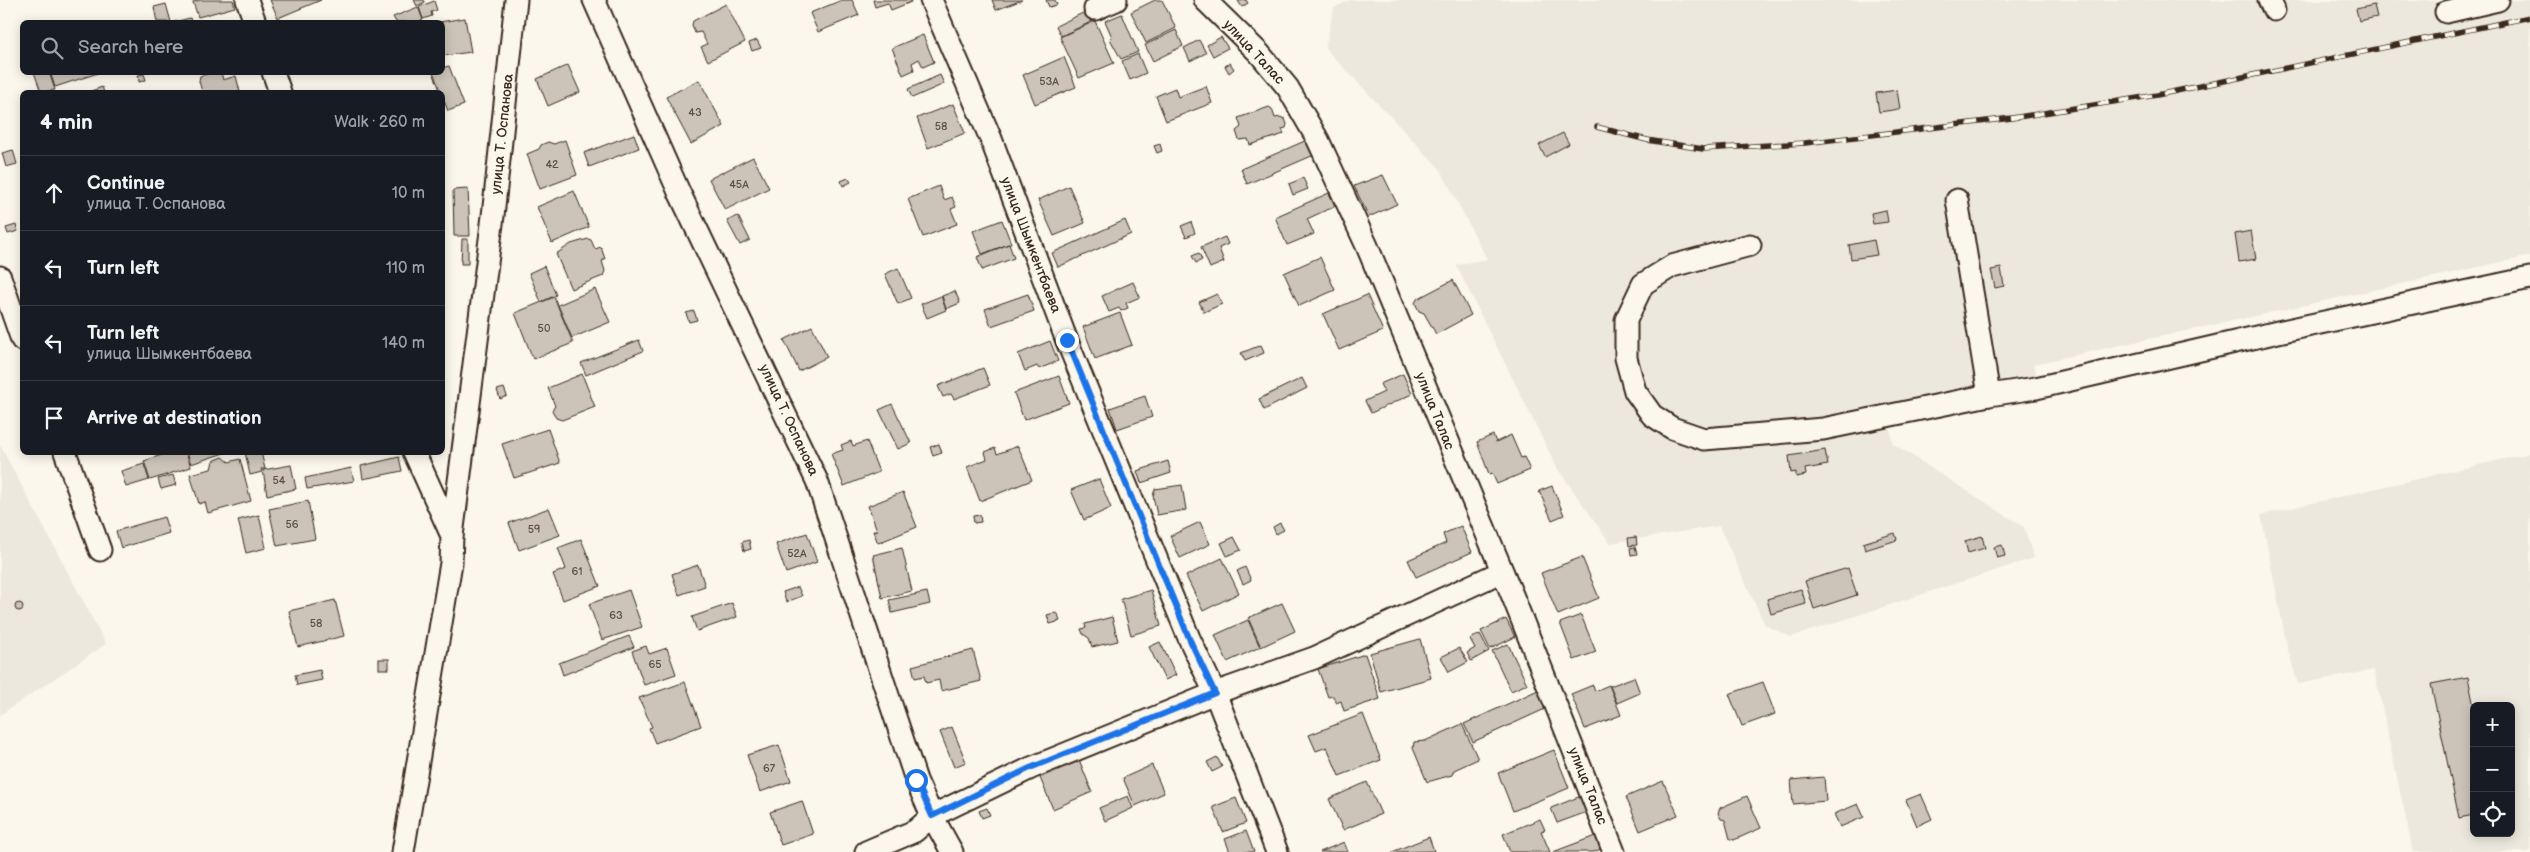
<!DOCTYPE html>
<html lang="en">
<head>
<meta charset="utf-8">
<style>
	body { margin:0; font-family:"Balsamiq Sans",sans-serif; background:#20242c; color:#f1f3f6 }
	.controls { position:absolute; right:15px; bottom:15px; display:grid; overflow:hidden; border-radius:8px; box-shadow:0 2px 12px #0003 }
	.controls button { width:45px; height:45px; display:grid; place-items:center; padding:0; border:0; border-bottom:1px solid #363941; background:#171b24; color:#f1f3f6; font:25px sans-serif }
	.stop { position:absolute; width:15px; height:15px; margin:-11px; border:4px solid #1a73e8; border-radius:50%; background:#fff }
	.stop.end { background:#1a73e8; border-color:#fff; box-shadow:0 1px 5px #0008 }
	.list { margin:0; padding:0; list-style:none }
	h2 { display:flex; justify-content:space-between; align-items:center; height:65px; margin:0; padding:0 20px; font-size:21px }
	h2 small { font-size:16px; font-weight:400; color:#9ea1a6 }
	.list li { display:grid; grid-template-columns:32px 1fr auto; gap:15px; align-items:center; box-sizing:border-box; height:75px; padding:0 20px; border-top:1px solid #363941 }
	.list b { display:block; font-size:19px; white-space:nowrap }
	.list p { margin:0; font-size:16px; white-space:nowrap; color:#9ea1a6 }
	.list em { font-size:16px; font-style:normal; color:#9ea1a6 }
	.icon { flex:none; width:28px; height:28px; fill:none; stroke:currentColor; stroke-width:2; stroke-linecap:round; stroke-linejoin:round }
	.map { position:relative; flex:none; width:2530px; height:852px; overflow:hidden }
	.search { position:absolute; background:#171b24; box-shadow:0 2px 12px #0003; left:20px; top:20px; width:425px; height:55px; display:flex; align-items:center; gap:12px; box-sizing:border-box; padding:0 18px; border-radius:8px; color:#9ea1a6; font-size:19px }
	.panel { position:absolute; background:#171b24; box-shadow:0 2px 12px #0003; left:20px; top:90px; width:425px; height:365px; border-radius:8px }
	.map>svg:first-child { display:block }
	.built { fill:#ede8dd; fill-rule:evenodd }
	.building { fill:#ccc4b9; stroke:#3b2a1e }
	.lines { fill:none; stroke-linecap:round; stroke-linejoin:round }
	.minor-casing { stroke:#3b2a1e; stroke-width:25 }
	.minor { stroke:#fbf7ec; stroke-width:21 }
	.rail-casing { stroke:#3b2a1e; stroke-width:5.5 }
	.rail { stroke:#fbf7ec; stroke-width:4; stroke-dasharray:11; stroke-linecap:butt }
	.route { stroke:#1a73e8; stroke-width:6 }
	.labels { text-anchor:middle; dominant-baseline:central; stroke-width:4; stroke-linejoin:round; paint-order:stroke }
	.number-label { font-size:11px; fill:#5f5045 }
	.street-label { font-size:14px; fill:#3b2a1e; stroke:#fbf7ec }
</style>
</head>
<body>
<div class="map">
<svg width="2530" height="852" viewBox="0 0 2530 852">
	<rect width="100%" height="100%" fill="#fbf7ec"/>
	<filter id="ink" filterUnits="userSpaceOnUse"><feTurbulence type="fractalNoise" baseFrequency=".02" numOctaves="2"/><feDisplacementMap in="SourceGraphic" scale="10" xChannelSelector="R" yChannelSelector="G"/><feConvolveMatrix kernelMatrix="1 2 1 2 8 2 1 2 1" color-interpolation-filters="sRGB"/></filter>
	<g filter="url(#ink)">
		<g class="built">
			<polygon points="1350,0 2530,0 2530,256 2034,364 2041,397 1890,425 1892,443 2024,527 2034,558 1791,637 1765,625 1719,526 1610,543 1557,468 1456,265 1487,259 1440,169 1325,48 1334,8"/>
			<polygon points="0,445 106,644 0,715"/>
			<path d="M2530,453V852H2413L2374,670L2298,684L2287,647L2261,515ZM2474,706H2511V833H2474Z"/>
		</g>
		<g class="building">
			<polygon points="200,0 233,0 235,7 198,17 193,2"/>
			<polygon points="270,0 321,0 278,18"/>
			<polygon points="414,0 424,0 425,2 417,6"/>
			<polygon points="842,0 852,0 859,15 818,32 810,13"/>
			<polygon points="873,0 911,0 911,2 891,10 888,3 875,7"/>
			<polygon points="992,0 1022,0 996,10"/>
			<polygon points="1046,0 1055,0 1057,5 1049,7"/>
			<polygon points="1155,0 1162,0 1176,28 1146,43 1131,12"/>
			<polygon points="1246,0 1248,3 1242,7 1238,1"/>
			<polygon points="434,1 437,10 431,12 432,16 423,19 419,7"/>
			<polygon points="166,4 171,22 157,22 154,7"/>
			<polygon points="726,4 745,42 708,61 701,47 707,44 701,32 695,33 692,25 693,21"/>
			<polygon points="2374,5 2377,17 2359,21 2356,9"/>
			<polygon points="418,7 423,20 417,22 396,22 393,17"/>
			<polygon points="1089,10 1093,21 1061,36 1056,26"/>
			<polygon points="1122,14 1138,52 1121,59 1110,39 1112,37 1105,21"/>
			<polygon points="190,18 191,22 174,22"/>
			<polygon points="231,18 232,22 213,22"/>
			<polygon points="465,18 471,52 442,56 442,22 439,22"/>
			<polygon points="1095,21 1114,63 1079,78 1060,37"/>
			<polygon points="1176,30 1183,46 1153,61 1145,45"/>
			<polygon points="923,35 934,62 923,67 919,59 912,63 914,70 903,75 892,48"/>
			<polygon points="1221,37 1228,48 1213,56 1207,45"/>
			<polygon points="757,40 761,48 752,51 749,43"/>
			<polygon points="1199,40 1206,53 1190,61 1184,48"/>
			<polygon points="1138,54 1146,73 1130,80 1122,61"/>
			<polygon points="1064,57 1076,87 1035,104 1023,75"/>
			<polygon points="1230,63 1234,69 1229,73 1225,66"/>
			<polygon points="568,65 580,92 548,106 537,79"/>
			<polygon points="449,66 464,105 448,111 433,72 442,72 442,68"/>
			<polygon points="34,72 49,72 55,90 41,92"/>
			<polygon points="50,72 98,72 98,73 55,87"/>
			<polygon points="214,72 221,72 223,80 236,76 240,92 202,92 199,81 200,76"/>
			<polygon points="144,74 146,80 139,82 138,75"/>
			<polygon points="940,75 944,84 912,98 908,89"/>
			<polygon points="699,80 724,126 691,144 666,97"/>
			<polygon points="1206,86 1212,103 1166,121 1156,96 1175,88 1178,97"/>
			<polygon points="102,87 104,92 91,92 91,91"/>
			<polygon points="1897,90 1900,109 1879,112 1876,93"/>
			<polygon points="953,104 965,133 928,148 917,118"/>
			<polygon points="1269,107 1272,109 1275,118 1280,117 1285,119 1287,124 1286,128 1282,129 1284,134 1250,145 1248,139 1239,140 1236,131 1241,127 1238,118"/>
			<polygon points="1563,133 1569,144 1545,157 1539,145"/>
			<polygon points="634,134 639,148 589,167 584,153"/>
			<polygon points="565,140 577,175 540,189 527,154 539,149 541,145 548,142 554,144"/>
			<polygon points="1307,140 1314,155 1247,184 1241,169"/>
			<polygon points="1160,144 1162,151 1157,153 1154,146"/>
			<polygon points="13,150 17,164 6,167 2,153"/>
			<polygon points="753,157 769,188 725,210 709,179"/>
			<polygon points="1383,175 1397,204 1369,217 1354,186"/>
			<polygon points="848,178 851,182 843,186 841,181"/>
			<polygon points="1303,178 1308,189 1293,195 1289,184"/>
			<polygon points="939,186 944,200 952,197 956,207 951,209 957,224 923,237 908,199"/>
			<polygon points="1069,186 1085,223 1054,236 1038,200"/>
			<polygon points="468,189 470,236 454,236 453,190"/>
			<polygon points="574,191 589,227 552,243 537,207"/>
			<polygon points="1329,193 1335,206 1307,219 1314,234 1287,245 1275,217"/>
			<polygon points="1886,210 1888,222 1873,224 1871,213"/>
			<polygon points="738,216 750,240 740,245 727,221"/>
			<polygon points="1002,220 1011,243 982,254 973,231"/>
			<polygon points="1125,220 1131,234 1058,267 1052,253"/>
			<polygon points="1191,222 1195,233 1186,237 1181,226"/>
			<polygon points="16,225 18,231 8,234 6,228"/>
			<polygon points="2251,231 2256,259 2239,262 2235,234"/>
			<polygon points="1225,237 1228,244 1219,248 1224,262 1210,268 1201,247"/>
			<polygon points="462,239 468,239 468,264 461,264"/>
			<polygon points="588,239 591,240 595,249 601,247 605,259 602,261 605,271 603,276 571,289 556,254 571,244"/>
			<polygon points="1874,240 1877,255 1851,259 1849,245"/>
			<polygon points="1009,244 1014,258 982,270 977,257"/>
			<polygon points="1199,253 1202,260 1196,263 1192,256"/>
			<polygon points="1320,257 1335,290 1299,306 1284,273"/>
			<polygon points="544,266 556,295 541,302 529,273"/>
			<polygon points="898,268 911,298 898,304 885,274"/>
			<polygon points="2001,268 2004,286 1995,288 1991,270"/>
			<polygon points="1453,280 1471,315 1436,334 1424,313 1419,311 1415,303 1417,299"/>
			<polygon points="1133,282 1140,297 1126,303 1128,308 1121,311 1119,308 1109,312 1102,296"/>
			<polygon points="595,289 610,322 572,338 558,305"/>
			<polygon points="955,291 960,303 946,309 942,296"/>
			<polygon points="1028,294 1034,311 991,326 985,309"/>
			<polygon points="1217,294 1222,304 1204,312 1199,302"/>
			<polygon points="1367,295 1383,331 1339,350 1323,314"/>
			<polygon points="941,296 946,310 927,318 921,304"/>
			<polygon points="554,297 573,343 533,359 515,313"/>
			<polygon points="694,311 697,320 689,322 686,313"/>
			<polygon points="1120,313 1132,345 1095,359 1083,327"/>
			<polygon points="812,326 827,357 799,371 784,340"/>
			<polygon points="639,340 643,351 586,375 581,363"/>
			<polygon points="1050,341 1058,361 1039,369 1037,366 1025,371 1018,354"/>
			<polygon points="1261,345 1264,353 1245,361 1241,353"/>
			<polygon points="983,368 990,385 954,399 951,394 943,397 938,386"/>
			<polygon points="582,374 595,407 562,420 556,418 552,410 555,406 548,388"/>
			<polygon points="1403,374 1412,394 1371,413 1365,401 1384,392 1380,384"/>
			<polygon points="1059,376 1069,403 1024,420 1014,393"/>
			<polygon points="1302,378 1307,388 1264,410 1259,399"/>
			<polygon points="504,388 507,396 500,399 497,390"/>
			<polygon points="1145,396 1152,417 1117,429 1110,408"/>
			<polygon points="892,404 911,443 898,449 879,410"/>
			<polygon points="548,429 560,463 514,478 502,444"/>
			<polygon points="1493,435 1496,442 1511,435 1521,458 1524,457 1530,470 1497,484 1492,473 1489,474 1477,442"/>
			<polygon points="851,441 853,446 867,441 879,472 844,486 831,454 843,450 841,445"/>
			<polygon points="939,444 942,453 933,456 930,447"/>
			<polygon points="1018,446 1032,480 980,501 967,467 987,459 985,452 995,448 997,454"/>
			<polygon points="1825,450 1828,465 1805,469 1806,475 1796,477 1796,472 1791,473 1789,456"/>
			<polygon points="170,452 186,452 191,467 150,480 144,461"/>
			<polygon points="187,452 227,452 191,464"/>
			<polygon points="245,452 261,452 265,469 261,469 262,472 250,475"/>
			<polygon points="223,457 229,462 240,459 251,501 208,513 205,502 199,504 190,474 211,469 213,461"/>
			<polygon points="399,457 402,471 363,479 361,466"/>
			<polygon points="1168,461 1171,473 1141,483 1137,471"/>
			<polygon points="144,464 149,480 126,487 121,471"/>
			<polygon points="291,465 296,489 267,495 263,470"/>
			<polygon points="351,468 354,481 307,489 305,478"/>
			<polygon points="173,475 176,485 161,489 158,479"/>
			<polygon points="1099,479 1111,508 1084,520 1071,490"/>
			<polygon points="1182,485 1186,510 1157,515 1153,496 1155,489"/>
			<polygon points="1552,486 1564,515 1552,520 1539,491"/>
			<polygon points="903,492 917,527 878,543 873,531 877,530 868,506"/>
			<polygon points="308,501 315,539 277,546 269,509"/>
			<polygon points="549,508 560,535 519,550 509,523"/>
			<polygon points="259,515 266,548 246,553 238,520"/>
			<polygon points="980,515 981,522 974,523 973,516"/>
			<polygon points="164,517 169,533 121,548 116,531"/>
			<polygon points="1200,522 1210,544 1180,558 1170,536"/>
			<polygon points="1280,523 1284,530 1276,534 1273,527"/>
			<polygon points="1461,526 1472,552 1416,577 1408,560 1446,543 1443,534"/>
			<polygon points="807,533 817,562 786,573 776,544"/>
			<polygon points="1895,533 1897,540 1865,550 1863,543"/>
			<polygon points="1982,536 1985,548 1968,553 1965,541"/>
			<polygon points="1234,537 1241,550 1227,556 1221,543"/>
			<polygon points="1636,537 1637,545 1629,546 1628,538"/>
			<polygon points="581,539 600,586 563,600 553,574 566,569 558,548"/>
			<polygon points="749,540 751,549 744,551 742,542"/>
			<polygon points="2002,545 2005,556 1997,558 1994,547"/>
			<polygon points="1635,547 1637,554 1631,555 1630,548"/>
			<polygon points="902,548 912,591 882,598 873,555"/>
			<polygon points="1582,557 1599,598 1558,615 1541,573"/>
			<polygon points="1222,558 1239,593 1203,611 1186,576"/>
			<polygon points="698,565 705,586 679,595 672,574"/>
			<polygon points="1245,567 1251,580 1243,584 1237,571"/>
			<polygon points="1848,568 1857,595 1814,609 1805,581"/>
			<polygon points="798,587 802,596 786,602 783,592"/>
			<polygon points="1801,589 1806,604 1771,614 1767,599"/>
			<polygon points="629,590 642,627 602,640 589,604"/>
			<polygon points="1151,590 1161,626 1131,635 1121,599"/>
			<polygon points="927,592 930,604 892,613 889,600"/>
			<polygon points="335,600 344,636 298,647 289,611"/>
			<polygon points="732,603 737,617 697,631 692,617"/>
			<polygon points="1282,603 1295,631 1261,647 1248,618"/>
			<circle cx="19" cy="607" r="4"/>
			<polygon points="1054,613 1058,614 1060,621 1050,624 1047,615"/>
			<polygon points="1581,615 1596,652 1574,660 1560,623"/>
			<polygon points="1112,617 1118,641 1092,647 1089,638 1083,634 1081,629 1086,628 1085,624"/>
			<polygon points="1506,619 1515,637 1490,649 1481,631"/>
			<polygon points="1248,620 1260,647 1227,662 1215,635"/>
			<polygon points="1480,634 1489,651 1471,661 1467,653 1475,648 1470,639"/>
			<polygon points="629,636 634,647 563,675 559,663"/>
			<polygon points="1420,639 1431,678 1381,692 1370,653"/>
			<polygon points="1160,642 1176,675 1165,680 1149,647"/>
			<polygon points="1508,644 1527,684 1511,691 1492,651"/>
			<polygon points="646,646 649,654 667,648 676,674 644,685 632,651"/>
			<polygon points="1459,648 1468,662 1449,672 1441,657"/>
			<polygon points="973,650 981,681 941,691 939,680 926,683 924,676 915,678 912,666"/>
			<polygon points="1365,654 1380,699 1344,711 1341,701 1336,703 1333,696 1328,697 1318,669"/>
			<rect x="379" y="659" width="10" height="10"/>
			<polygon points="320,670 322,680 297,685 295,675"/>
			<polygon points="1634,677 1640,693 1617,703 1610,686"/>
			<polygon points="2468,677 2474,707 2474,815 2459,818 2431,684"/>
			<polygon points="685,682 701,726 655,743 649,728 652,727 639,698"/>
			<polygon points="1763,682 1775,714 1742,726 1729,694"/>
			<polygon points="1593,685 1595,691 1609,685 1621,715 1585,729 1571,694"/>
			<polygon points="1538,690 1547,708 1473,742 1464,724"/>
			<polygon points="1363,714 1381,760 1339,776 1327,747 1316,751 1309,735"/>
			<polygon points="1462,724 1478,759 1454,770 1452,775 1427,782 1413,748 1414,742 1425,741"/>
			<polygon points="952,727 966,762 954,767 940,732"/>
			<polygon points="779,745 791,781 760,792 747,755"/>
			<polygon points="1554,750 1569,788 1513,811 1498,773"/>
			<polygon points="1078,757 1092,792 1053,809 1038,773"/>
			<polygon points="1217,757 1222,767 1212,772 1207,762"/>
			<polygon points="1152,765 1164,793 1135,806 1123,778"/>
			<polygon points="1824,777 1826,801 1793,804 1791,780"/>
			<polygon points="1663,781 1678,815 1640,831 1626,797"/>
			<polygon points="1367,782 1381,814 1343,830 1329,799"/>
			<polygon points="1921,794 1932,819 1917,826 1906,800"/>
			<polygon points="1128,796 1133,808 1105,821 1099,808"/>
			<polygon points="1581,796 1587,812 1557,823 1551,808"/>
			<polygon points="1747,796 1761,828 1734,840 1730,839 1725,820 1721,819 1718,813 1720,808"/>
			<polygon points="1236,798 1246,823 1223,832 1213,807"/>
			<polygon points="802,801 813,834 781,845 770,812"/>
			<polygon points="1858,804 1864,817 1840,827 1834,814"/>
			<polygon points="987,808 990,815 982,818 979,811"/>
			<polygon points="1540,819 1545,830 1541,831 1550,852 1510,852 1503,834"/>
			<polygon points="1246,831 1254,852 1230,852 1225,839"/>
			<polygon points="1598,835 1603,848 1594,852 1553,852"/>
			<polygon points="1429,837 1434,851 1392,852"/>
			<polygon points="1344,842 1348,852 1320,852"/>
		</g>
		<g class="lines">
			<defs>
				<g id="minor">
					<polyline points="247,0 255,22"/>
					<polyline points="594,0 679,192 817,481 916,780 932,816 952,852"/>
					<polyline points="931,0 991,139 1067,341 1189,638 1215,693 1277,852"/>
					<polyline points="1205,0 1259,53 1288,88 1318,140 1367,246 1513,597 1614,852"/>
					<polyline points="2269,0 2274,10"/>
					<polyline points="1095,9 1116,0"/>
					<polyline points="2446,12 2498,0"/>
					<polyline points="273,72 280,92"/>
					<polyline points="1957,200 1989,395"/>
					<polyline points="1750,245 1672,266 1643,284 1626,320 1626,358 1635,391 1652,415 1672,428 1704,439 1823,429 1989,395 2036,388 2278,332 2530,278"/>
					<polyline points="0,277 22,340"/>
					<polyline points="65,452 100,550"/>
					<polyline points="414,452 452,536"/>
					<polyline points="403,852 451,563 452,536 493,216 516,0"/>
					<polyline points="866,852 915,831 932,816 1031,768 1215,693 1314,658 1501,572"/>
				</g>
			</defs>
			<use href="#minor" class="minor-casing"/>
			<use href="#minor" class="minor"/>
			<defs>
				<polyline id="rail" points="1597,127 1647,140 1703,149 1805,143 2012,118 2157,95 2530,17"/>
			</defs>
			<use href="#rail" class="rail-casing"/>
			<use href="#rail" class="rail"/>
		</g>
	</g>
	<g class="lines" filter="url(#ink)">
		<polyline class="route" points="916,780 932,816 1030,768 1215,693 1189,638 1067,340"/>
	</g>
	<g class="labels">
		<g class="number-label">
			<text x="1049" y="81">53А</text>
			<text x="695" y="112">43</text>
			<text x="941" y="126">58</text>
			<text x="552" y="164">42</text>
			<text x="739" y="184">45А</text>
			<text x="544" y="328">50</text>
			<text x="279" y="480">54</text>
			<text x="292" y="524">56</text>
			<text x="534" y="529">59</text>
			<text x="797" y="553">52А</text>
			<text x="577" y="571">61</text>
			<text x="616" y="615">63</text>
			<text x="316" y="623">58</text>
			<text x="655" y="664">65</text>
			<text x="769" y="768">67</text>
		</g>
		<g class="street-label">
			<text transform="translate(1254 52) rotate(47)">улица Талас</text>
			<text transform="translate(502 134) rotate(-84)">улица Т. Оспанова</text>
			<text transform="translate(1031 245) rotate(69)">улица Шымкентбаева</text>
			<text transform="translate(1435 411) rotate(68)">улица Талас</text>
			<text transform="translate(789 420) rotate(65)">улица Т. Оспанова</text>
			<text transform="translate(1588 786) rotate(68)">улица Талас</text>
		</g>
	</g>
</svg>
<div class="controls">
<button>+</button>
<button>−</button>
<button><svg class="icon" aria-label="locate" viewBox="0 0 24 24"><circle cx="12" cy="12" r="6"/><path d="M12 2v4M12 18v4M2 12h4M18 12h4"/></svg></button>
</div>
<div class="stop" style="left:916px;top:780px"></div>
<div class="stop end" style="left:1067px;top:340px"></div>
<div class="search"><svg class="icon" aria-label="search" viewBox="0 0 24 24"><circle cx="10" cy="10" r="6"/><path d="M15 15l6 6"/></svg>Search here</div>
<section class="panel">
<h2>4 min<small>Walk · 260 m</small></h2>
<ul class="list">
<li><svg class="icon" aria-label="ahead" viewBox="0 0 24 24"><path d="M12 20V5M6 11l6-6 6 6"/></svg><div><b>Continue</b><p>улица Т. Оспанова</p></div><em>10 m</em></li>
<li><svg class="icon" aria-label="left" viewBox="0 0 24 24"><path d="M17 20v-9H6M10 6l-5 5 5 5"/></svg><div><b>Turn left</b></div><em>110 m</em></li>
<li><svg class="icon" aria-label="left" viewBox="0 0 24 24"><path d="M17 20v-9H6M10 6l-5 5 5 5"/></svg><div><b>Turn left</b><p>улица Шымкентбаева</p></div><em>140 m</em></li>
<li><svg class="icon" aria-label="arrive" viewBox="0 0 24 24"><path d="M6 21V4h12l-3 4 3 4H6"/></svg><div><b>Arrive at destination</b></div></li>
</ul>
</section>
</div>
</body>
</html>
